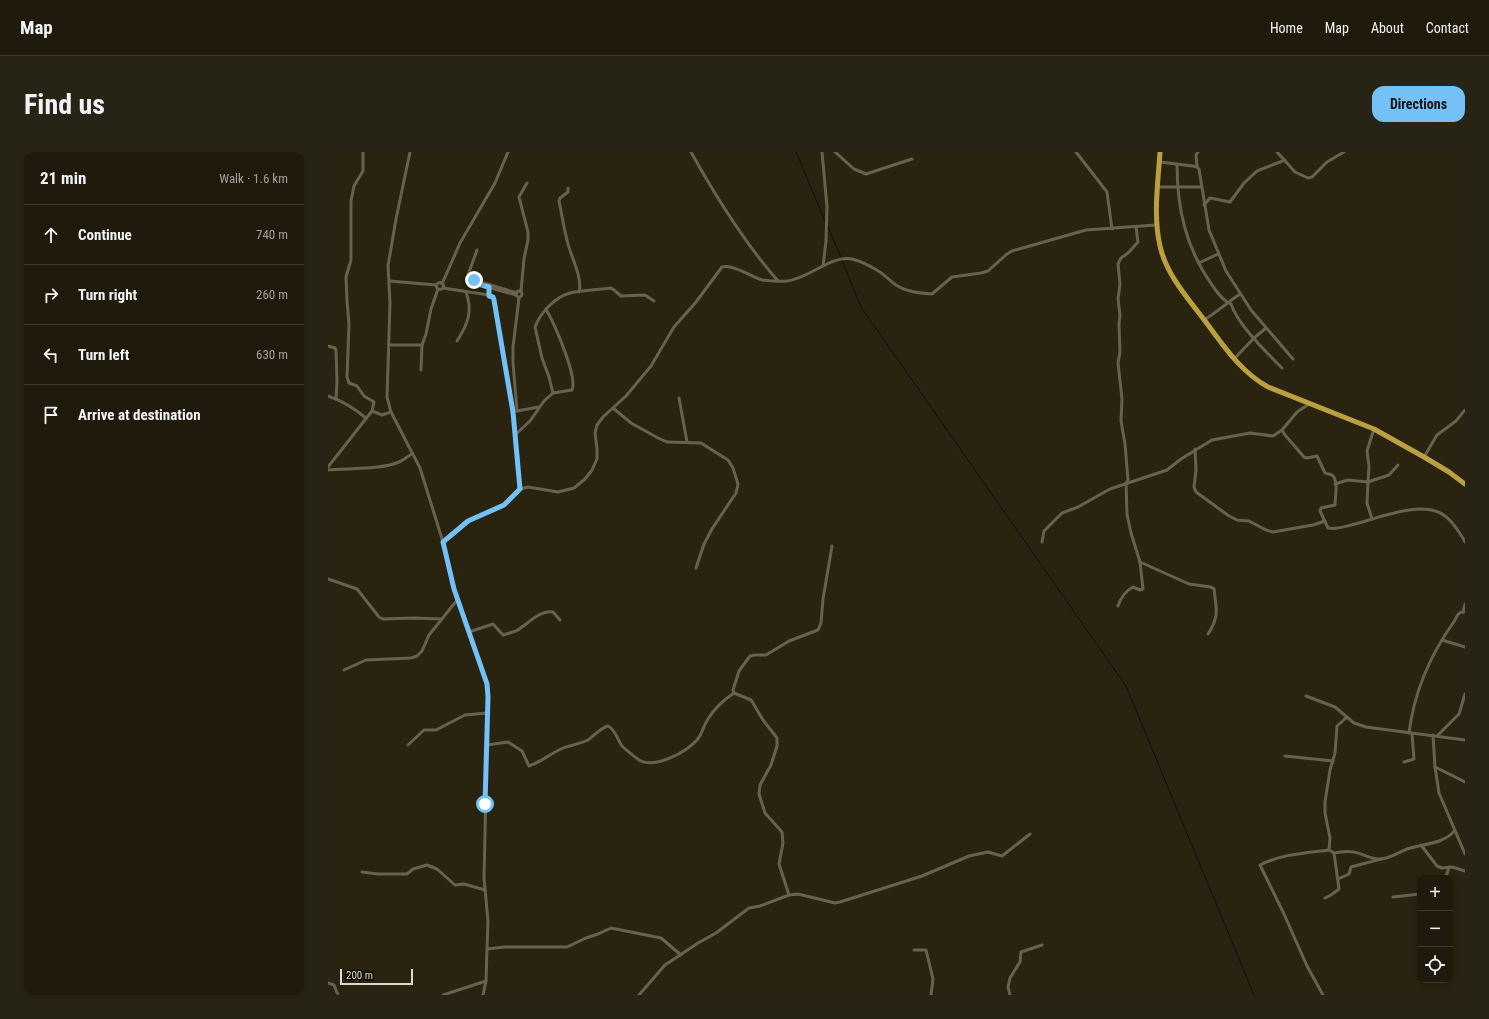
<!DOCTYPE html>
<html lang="en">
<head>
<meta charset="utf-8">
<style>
	body { margin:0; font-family:"Roboto Condensed",sans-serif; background:#272315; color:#f1f3f6 }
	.controls { position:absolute; right:12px; bottom:12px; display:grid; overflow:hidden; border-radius:8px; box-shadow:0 2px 6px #0003 }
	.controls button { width:36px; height:36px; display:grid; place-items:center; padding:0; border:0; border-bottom:1px solid #3c382d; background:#1f1a0c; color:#f1f3f6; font:20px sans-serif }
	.scale { position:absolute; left:12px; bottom:10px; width:73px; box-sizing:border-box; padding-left:4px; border:2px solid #ddd9cd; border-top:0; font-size:11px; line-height:14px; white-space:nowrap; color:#ddd9cd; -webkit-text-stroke:3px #0f0d05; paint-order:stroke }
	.stop { position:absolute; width:12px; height:12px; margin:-9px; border:3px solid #73c1f6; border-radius:50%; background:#fff }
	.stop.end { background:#73c1f6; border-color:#fff; box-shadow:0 1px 4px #0008 }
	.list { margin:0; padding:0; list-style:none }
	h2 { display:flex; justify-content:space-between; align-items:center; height:52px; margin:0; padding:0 16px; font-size:17px }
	h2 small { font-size:13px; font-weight:400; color:#a1a19d }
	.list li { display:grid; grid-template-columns:26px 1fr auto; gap:12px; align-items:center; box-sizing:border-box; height:60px; padding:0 16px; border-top:1px solid #3c382d }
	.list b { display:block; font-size:15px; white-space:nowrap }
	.list em { font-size:13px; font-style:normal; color:#a1a19d }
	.icon { flex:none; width:22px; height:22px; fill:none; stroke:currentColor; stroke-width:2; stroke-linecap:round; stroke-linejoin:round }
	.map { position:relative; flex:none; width:1137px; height:843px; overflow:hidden; border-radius:12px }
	header { display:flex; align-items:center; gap:24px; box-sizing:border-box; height:56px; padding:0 20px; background:#1f1a0c; border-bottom:1px solid #3c382d }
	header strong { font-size:19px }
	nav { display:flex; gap:22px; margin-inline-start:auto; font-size:14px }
	.intro { display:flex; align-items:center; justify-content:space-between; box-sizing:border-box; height:96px; padding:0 24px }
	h1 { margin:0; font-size:28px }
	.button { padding:10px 18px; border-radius:12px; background:#73c1f6; color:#111; font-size:14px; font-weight:700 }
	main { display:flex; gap:24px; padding:0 24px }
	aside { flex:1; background:#1f1a0c; border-radius:12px; box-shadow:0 2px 6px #0003 }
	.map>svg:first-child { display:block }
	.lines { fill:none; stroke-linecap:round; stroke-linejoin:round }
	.stream { stroke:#03141f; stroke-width:1 }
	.minor { stroke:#68614c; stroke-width:3 }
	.trunk { stroke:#baa03e; stroke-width:5 }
	.route { stroke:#73c1f6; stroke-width:5 }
</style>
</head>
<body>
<header>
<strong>Map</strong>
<nav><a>Home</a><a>Map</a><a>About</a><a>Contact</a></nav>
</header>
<div class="intro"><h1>Find us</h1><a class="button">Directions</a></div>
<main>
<aside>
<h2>21 min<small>Walk · 1.6 km</small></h2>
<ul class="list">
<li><svg class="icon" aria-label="ahead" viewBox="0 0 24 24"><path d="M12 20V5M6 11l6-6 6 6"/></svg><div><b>Continue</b></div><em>740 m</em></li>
<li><svg class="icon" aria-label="right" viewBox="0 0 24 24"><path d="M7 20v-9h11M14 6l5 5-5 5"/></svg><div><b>Turn right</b></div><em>260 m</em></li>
<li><svg class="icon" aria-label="left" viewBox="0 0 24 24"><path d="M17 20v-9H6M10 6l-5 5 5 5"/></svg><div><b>Turn left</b></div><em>630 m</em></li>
<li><svg class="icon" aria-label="arrive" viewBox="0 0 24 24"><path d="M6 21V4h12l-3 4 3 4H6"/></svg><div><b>Arrive at destination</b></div></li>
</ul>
</aside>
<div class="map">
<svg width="1137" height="843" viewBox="0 0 1137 843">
	<rect width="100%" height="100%" fill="#292310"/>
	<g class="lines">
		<g class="stream">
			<polyline points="468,0 497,69"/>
			<polyline points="500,75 513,105"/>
			<polyline points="514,108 533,155 798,534 926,843"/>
		</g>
		<g class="minor">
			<polyline points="35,0 35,19 26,34 23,49 23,108 18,125 19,149 21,172 19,225 21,231 29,234 36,244 46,250 44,259"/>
			<polyline points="82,0 68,67 60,114 62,151 59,245 63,260 92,316 115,390 126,437 159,531 160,545 156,726 160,769 159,797 158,829 155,843"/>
			<path d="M363,0C388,45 416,90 450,129"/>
			<polyline points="494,0 499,55 498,89 495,114"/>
			<polyline points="507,0 526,17 538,22 584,7"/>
			<polyline points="748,0 779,40 784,77"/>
			<polyline points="949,0 967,20 980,26 984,25 999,10 1016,0"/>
			<polyline points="832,10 865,14 869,15 871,17 881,78 898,119 923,158 965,207"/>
			<path d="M849,12C849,57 858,96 884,133C889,140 895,149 903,152C910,173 938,200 954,216"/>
			<polyline points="869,15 868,3 870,0"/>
			<polyline points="830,35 873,35"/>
			<path d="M240,36V40L232,46L231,49C234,63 236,78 240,92C243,104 255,127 251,140"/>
			<polyline points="876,53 882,46 902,50 916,31 929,19 957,8"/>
			<polyline points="149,98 140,123 145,131 188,143"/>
			<polyline points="871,111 890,102"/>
			<polyline points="143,128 146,128 189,141"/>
			<polyline points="62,129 108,133"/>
			<circle cx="112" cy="134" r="3.5"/>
			<polyline points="114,132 132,91 167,31 180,0"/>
			<polyline points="115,136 161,143 165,145 166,148 185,260 192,337"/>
			<circle cx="191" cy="142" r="3"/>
			<polyline points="193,139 196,107 200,88 200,80 191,45 199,31"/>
			<path d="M218,157C226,171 250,225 244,238L225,241"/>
			<path d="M876,168C889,160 900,150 912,142"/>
			<path d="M129,189C140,172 145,159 138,140"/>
			<polyline points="61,193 94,193"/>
			<polyline points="0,194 7,196 8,198 9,229 8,247"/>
			<polyline points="906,207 926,186 938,176"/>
			<polyline points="93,218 94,193 98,182 103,157 110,137"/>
			<path d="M0,244C14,249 26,256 38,266"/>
			<polyline points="351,246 359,290"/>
			<polyline points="285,256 303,271 330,286 339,290 373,291 400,308 405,316 410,332 408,341 384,377 376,392 368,416"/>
			<polyline points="189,259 185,211 185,195 191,146"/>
			<polyline points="189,259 211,255"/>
			<path d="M954,278L957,283L976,305L979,306L989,304L997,321C999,322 1002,322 1004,323C1011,329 1007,345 1007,353L993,356L992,359L1000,376C1009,378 1019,374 1027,372C1050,366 1096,347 1117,364C1124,369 1133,382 1137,390"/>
			<path d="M188,282L202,269L216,249L225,241L221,225L214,206L207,175C212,161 227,145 242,141C255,138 270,138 283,136L286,138L293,144L317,143L326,149"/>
			<polyline points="867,297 868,318 866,335 868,340 901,364 909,368 921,369 938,378 945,380 985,373 997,369"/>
			<polyline points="1096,305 1109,283 1128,269 1137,258"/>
			<polyline points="0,315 44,259 54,263 63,260"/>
			<path d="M0,318C21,316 52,318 71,310C76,308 80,304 84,302"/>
			<polyline points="1007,332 1020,328 1040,330 1041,314 1039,299 1046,277"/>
			<polyline points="1044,367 1039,351 1040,330 1061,323 1070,313"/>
			<path d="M115,390L140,369L176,353L192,337L200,335L230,340L246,336L257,327L264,318L269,307V297L267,281L269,273L275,265L298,244L323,214L346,175L368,150L394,115C406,112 423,125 434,128C442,129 451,130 459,129C481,127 502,103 524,107C533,109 544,115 552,120C558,124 562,129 568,133C579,140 591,141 604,142L624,125L653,121L660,119L679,102L684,99L758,78L828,73"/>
			<polyline points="714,390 716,379 734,361 750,355 782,337 839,318 853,307 884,288 922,281 945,284 954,278 969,260 981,252"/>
			<path d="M812,410L861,432L883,435L886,437C888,456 892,464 880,482"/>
			<polyline points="0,427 29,437 51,465 55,467 87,466 113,467"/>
			<path d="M790,454C793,445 797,439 805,435L812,438L815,437L812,410L803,381L799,362L798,331L800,328L797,292L793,269L794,247L790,211L792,200L791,172L792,163L790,147L792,132L790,112L793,106L800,101L810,90L808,75"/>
			<polyline points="1135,460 1137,452"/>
			<path d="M141,480L165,472L175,483C179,482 184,480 188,479C199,473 212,457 225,460L232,468"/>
			<polyline points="1114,488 1137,495"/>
			<polyline points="16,518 38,508 83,506 89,504 94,499 101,483 130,447"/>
			<polyline points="978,544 1007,555 1026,571 1038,575 1137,588"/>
			<path d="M1081,581C1086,541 1101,505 1125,471C1129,466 1129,459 1137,460"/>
			<polyline points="1105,583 1107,615 1111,641 1137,702"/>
			<polyline points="1109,584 1131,562 1137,542"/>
			<polyline points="80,593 96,578 108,578 137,563 159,561"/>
			<path d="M159,593L180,590L194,599L201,614C213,610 222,602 233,597C242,593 252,592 260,588C266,584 272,576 280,574C288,578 289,587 294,594C296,596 310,608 313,609C329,616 358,600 369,588C375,581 375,574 380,567C386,557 397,547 406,541"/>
			<polyline points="957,604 1005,609"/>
			<polyline points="1076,610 1086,607 1084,582"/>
			<polyline points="1107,615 1137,630"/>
			<polyline points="1093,693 1109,714 1114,716 1124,715 1137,719"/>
			<path d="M1006,701C1015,699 1024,698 1033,702C1039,704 1046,708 1054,707C1063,706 1071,700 1079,697C1094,692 1117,692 1127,678"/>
			<polyline points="34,720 50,722 79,722 85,717 99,713 109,717 127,733 136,732 157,738"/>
			<polyline points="1115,726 1119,722 1121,715"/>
			<polyline points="1010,727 1021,722 1023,715 1053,707"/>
			<polyline points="461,743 451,712 455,691 454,680 437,661 431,642 432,633 443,613 449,594 449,586 435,568 425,551 423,548 406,541 405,538 411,519 422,504 427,503 438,503 461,489 490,478 493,471 495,447 504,394"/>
			<polyline points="1065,745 1092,742"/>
			<polyline points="997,746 1003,743 1011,737 1006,701 1001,698 1002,686 997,661 997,650 1002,618 1007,601 1009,574 1019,565"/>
			<polyline points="159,797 176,795 239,795 258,786 270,782 283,776 333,786 353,803"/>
			<polyline points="586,798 598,798 605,827 603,843"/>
			<polyline points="0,831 6,833 10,843"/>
			<polyline points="115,843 158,829"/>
			<polyline points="311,843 337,813 370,791 388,781 421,756 432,754 461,743 470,742 507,751 512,750 594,724 641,704 660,700 674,704 702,682"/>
			<polyline points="682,843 680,835 682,826 692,810 693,800 714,793"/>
			<path d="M995,843L979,814L956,762L932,713C953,702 978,701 1001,698"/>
		</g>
		<path class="trunk" d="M832,0C830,31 825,64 832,94C838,121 857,143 874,165C894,191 911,219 940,235L1046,277L1096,305L1121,320L1137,332"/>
	</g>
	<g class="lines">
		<polyline class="route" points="146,128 143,128 145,131 161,135 161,144 165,145 166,148 185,260 192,337 176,353 140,369 115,390 126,437 159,532 160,545 157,652"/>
	</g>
</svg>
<div class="controls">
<button>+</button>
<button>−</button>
<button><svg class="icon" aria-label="locate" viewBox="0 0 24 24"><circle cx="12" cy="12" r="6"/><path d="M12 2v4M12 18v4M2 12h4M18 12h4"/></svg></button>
</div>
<div class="scale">200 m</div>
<div class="stop" style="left:157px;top:652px"></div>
<div class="stop end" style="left:146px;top:128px"></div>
</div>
</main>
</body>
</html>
